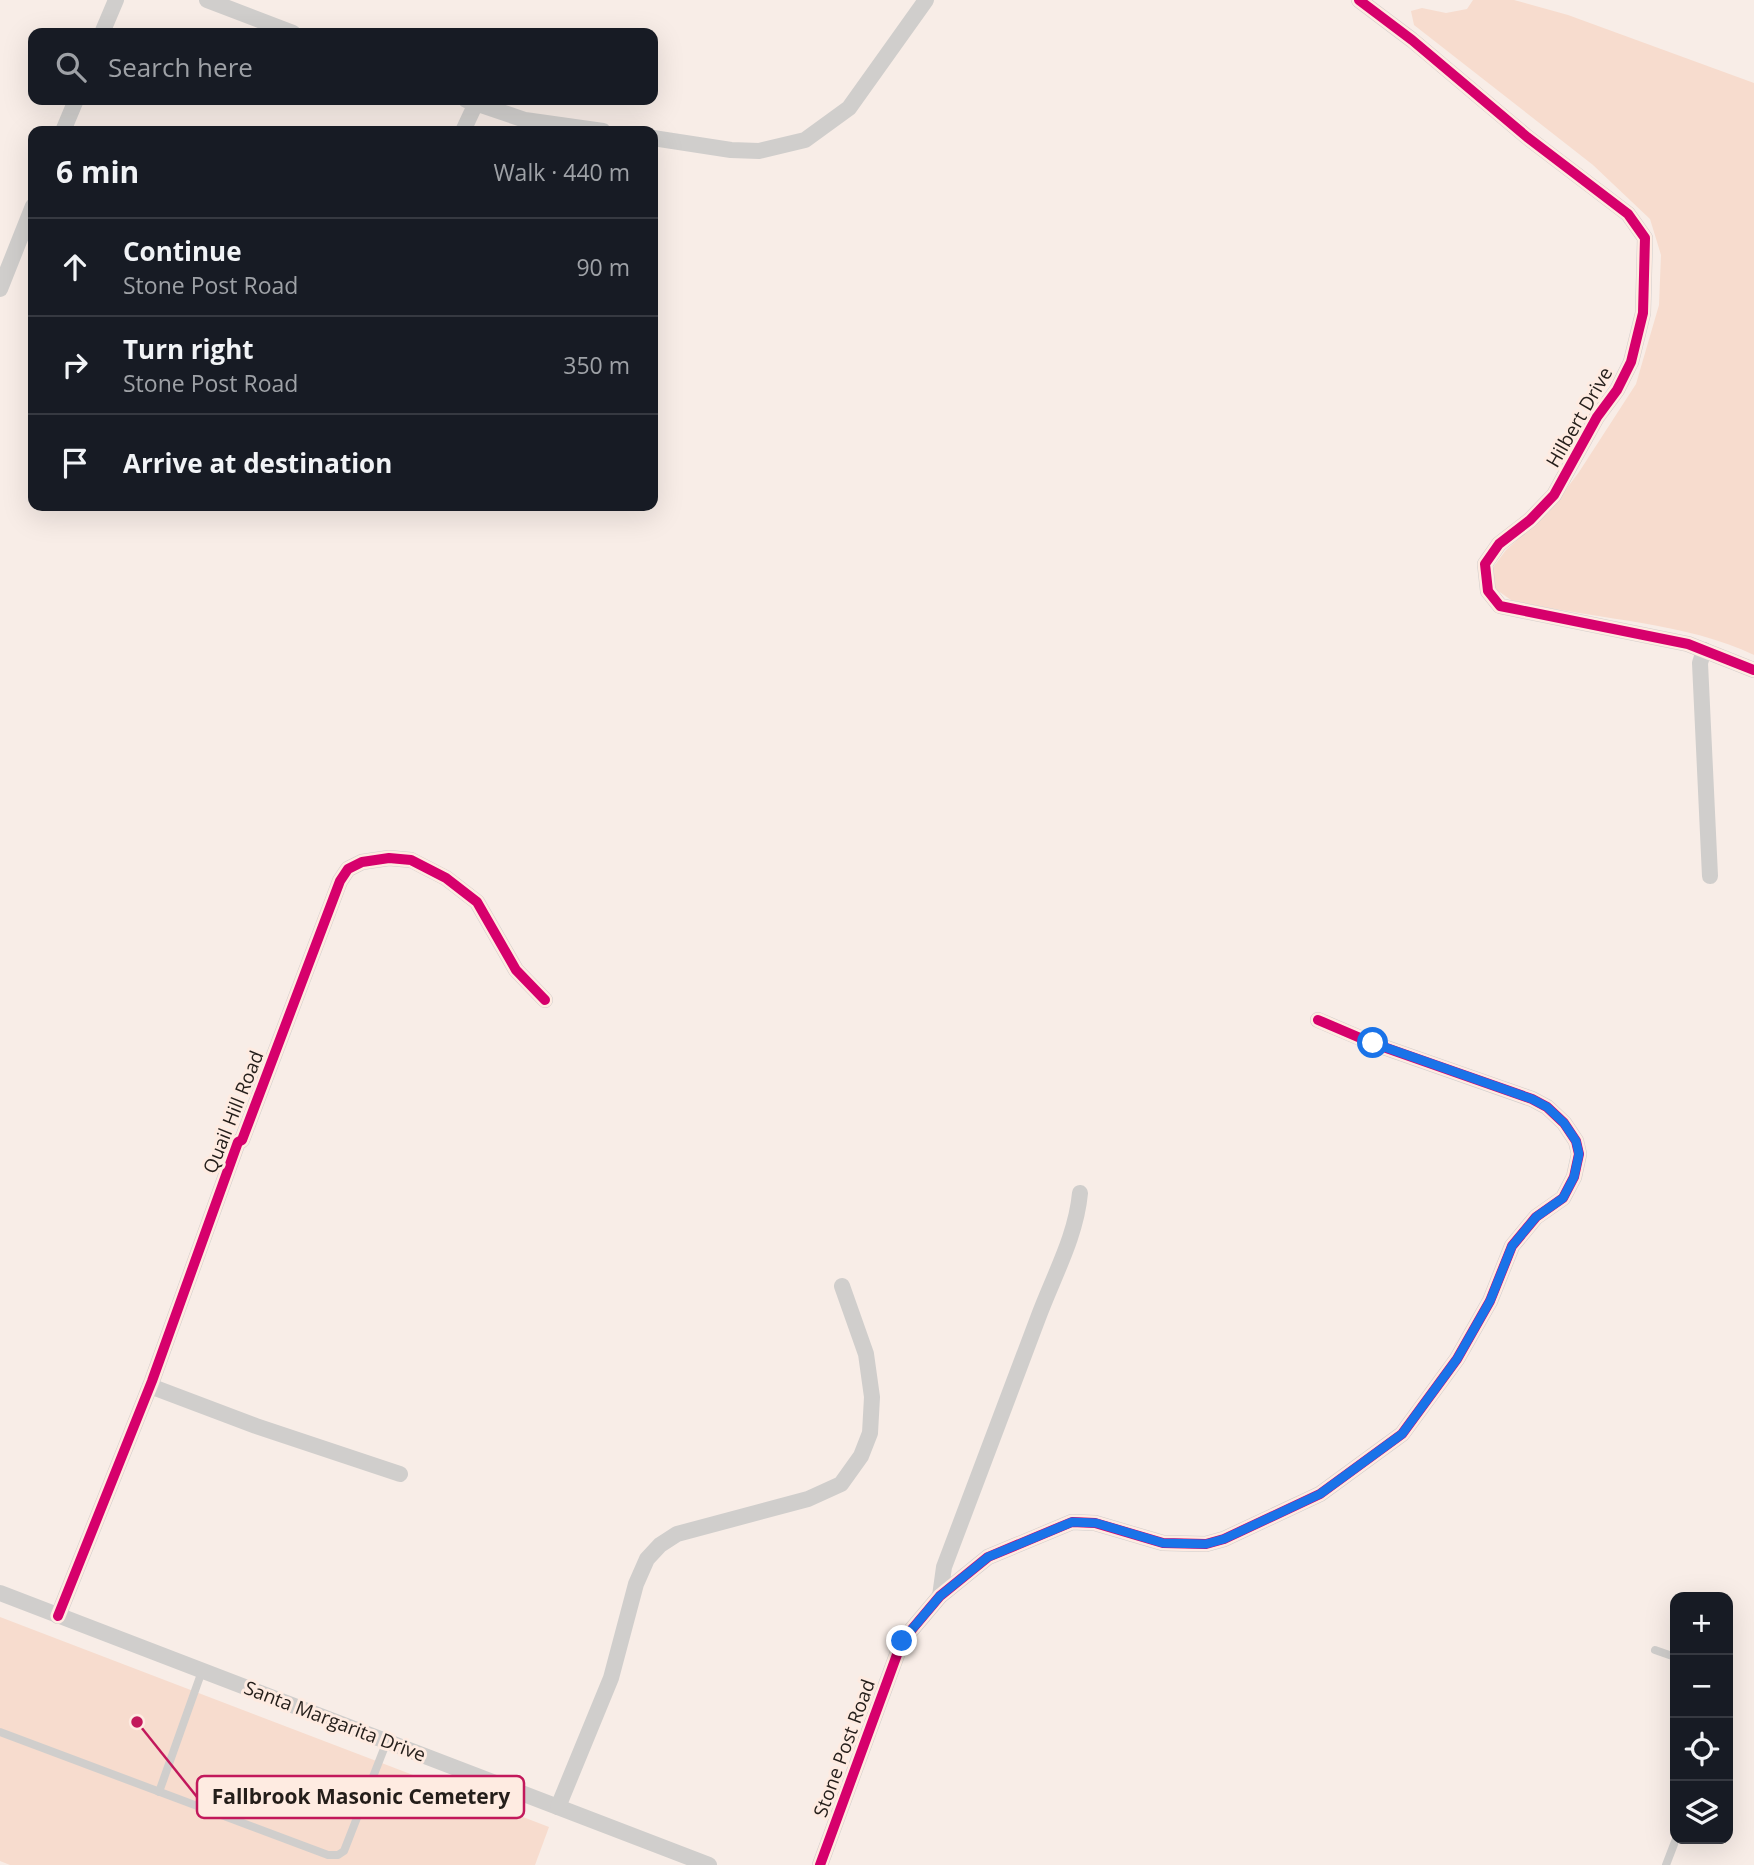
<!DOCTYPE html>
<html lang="en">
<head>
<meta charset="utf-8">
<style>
	body { margin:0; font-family:"Open Sans",sans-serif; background:#20242c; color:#f1f3f6 }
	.controls { position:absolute; right:21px; bottom:21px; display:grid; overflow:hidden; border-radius:14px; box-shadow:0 7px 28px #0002 }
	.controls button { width:63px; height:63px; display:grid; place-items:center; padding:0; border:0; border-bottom:2px solid #363941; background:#171b24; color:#f1f3f6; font:35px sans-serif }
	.stop { position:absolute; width:21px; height:21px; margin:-16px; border:5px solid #1a73e8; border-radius:50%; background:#fff }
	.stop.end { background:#1a73e8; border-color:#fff; box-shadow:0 2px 7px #0008 }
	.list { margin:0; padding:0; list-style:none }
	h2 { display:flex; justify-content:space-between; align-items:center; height:91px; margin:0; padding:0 28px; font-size:30px }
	h2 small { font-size:23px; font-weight:400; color:#9ea1a6 }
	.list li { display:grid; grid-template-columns:46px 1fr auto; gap:21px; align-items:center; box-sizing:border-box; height:98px; padding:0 28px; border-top:2px solid #363941 }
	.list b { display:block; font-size:26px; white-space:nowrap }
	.list p { margin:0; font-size:23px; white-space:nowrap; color:#9ea1a6 }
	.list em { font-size:23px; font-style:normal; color:#9ea1a6 }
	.icon { flex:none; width:38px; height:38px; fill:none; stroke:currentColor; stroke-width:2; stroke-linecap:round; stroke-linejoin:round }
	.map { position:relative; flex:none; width:1754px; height:1865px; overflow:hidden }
	.search { position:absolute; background:#171b24; box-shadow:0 7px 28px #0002; left:28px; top:28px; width:630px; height:77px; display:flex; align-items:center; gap:18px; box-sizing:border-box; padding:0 24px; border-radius:14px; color:#9ea1a6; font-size:26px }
	.panel { position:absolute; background:#171b24; box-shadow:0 7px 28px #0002; left:28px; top:126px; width:630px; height:385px; border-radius:14px }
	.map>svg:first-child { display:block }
	.green { fill:#f7dcce }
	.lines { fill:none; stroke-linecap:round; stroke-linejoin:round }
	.lane { stroke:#d0cecc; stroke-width:8 }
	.street { stroke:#d0cecc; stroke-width:16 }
	.cycleway-casing { stroke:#feebe1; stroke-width:15 }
	.cycleway { stroke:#d6006c; stroke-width:10 }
	.route { stroke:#1a73e8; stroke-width:9 }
	.labels { text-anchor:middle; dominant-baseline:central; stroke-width:6; stroke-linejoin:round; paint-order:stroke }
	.street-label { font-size:19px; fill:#241e1a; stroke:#feebe1 }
	.leader { fill:none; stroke:#c2185b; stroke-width:2.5 }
	.callout-dot { fill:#c2185b; stroke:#feebe1; stroke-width:2.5 }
	.callout { fill:#feebe1; stroke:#c2185b; stroke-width:2.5 }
	.callout-label { font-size:21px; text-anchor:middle; font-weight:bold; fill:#241e1a }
</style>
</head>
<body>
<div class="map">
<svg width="1754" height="1865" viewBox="0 0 1754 1865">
	<rect width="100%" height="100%" fill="#f8ede7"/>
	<g class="green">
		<path d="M1473,0H1514L1568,15L1754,83V655C1684,621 1587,619 1511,600L1494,588L1490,579L1494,566L1506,550L1549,512L1579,472L1636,384L1659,305L1661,255L1650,219L1593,165L1414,25L1411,11L1422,8L1446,13L1467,9Z"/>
		<polygon points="0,1617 549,1827 535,1865 10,1865 0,1861"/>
	</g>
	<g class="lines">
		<g class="lane">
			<polyline points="1655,1650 1675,1657"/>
			<polyline points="1728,1684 1728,1701"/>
			<polyline points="0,1732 328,1855 338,1855 344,1851 387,1741"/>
			<polyline points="159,1792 202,1671"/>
			<polyline points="1666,1865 1676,1839"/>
		</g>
		<g class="street">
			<polyline points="207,0 293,33"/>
			<polyline points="1359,0 1412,40 1527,137 1628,214 1645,238 1643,313 1631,362 1617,390 1597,417 1554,495 1530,520 1499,544 1485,564 1488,591 1500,606 1688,644 1754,670"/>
			<polyline points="102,33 116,0"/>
			<polyline points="466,100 525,120 603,131"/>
			<polyline points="63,131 76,100"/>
			<polyline points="463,131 476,103"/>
			<polyline points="653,138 731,150 759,151 805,140 849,108 926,0"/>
			<polyline points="0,289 33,206"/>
			<polyline points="1704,650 1700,663 1710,876"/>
			<polyline points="150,1386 256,1426 400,1474"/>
			<polyline points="0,1593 709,1865"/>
			<path d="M940,1596L944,1567C975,1484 1006,1401 1038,1318C1053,1277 1076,1237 1080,1193"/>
			<polyline points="58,1616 152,1381 238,1142 242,1140 340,881 348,869 362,862 389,858 411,860 446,878 477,902 516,970 545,1000"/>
			<polyline points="558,1807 611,1678 636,1584 647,1559 660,1545 677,1534 808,1499 841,1484 861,1456 870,1433 872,1397 866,1354 842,1286"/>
			<polyline points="820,1865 902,1641 940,1596 988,1557 1072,1522 1095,1523 1163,1543 1206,1544 1224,1539 1320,1494 1402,1434 1457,1359 1490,1301 1512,1246 1536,1217 1563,1198 1574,1177 1579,1154 1576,1141 1564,1123 1547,1107 1532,1099 1372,1043 1318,1020"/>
		</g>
		<defs>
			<g id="cycleway">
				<polyline points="1359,0 1412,40 1527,137 1628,214 1645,238 1643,313 1631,362 1617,390 1597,417 1554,495 1530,520 1499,544 1485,564 1488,591 1500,606 1688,644 1754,670"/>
				<polyline points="58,1616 152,1381 238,1142 242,1140 340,881 348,869 362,862 389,858 411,860 446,878 477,902 516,970 545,1000"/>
				<polyline points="820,1865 902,1641 940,1596 988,1557 1072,1522 1095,1523 1163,1543 1206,1544 1224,1539 1320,1494 1402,1434 1457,1359 1490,1301 1512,1246 1536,1217 1563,1198 1574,1177 1579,1154 1576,1141 1564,1123 1547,1107 1532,1099 1372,1043 1318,1020"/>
			</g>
		</defs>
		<use href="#cycleway" class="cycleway-casing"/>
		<use href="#cycleway" class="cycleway"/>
	</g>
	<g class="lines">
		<polyline class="route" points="902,1641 940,1596 988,1557 1072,1522 1096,1523 1163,1543 1206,1544 1224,1539 1320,1494 1402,1434 1457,1359 1490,1301 1512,1246 1536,1217 1563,1198 1574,1177 1579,1154 1576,1141 1564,1123 1547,1107 1532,1099 1373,1043"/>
	</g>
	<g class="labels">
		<g class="street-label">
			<text transform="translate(1579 417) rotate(-60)">Hilbert Drive</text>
			<text transform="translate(233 1112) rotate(-68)">Quail Hill Road</text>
			<text transform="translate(335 1721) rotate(21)">Santa Margarita Drive</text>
			<text transform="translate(844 1748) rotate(-70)">Stone Post Road</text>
		</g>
	</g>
	<path class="leader" d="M137 1722L197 1797"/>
	<circle class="callout-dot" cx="137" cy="1722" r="7"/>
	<rect class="callout" x="197" y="1776" width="327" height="42" rx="7"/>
	<g class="callout-label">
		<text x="361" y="1804">Fallbrook Masonic Cemetery</text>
	</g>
</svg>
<div class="controls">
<button>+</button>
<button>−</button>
<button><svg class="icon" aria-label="locate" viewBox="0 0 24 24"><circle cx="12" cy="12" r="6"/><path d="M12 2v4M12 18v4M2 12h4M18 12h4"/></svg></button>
<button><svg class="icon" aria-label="layers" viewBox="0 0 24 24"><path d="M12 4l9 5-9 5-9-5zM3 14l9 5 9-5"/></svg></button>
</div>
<div class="stop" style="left:1373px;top:1043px"></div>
<div class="stop end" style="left:902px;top:1641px"></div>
<div class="search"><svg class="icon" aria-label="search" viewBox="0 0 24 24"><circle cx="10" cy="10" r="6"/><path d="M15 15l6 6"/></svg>Search here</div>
<section class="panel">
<h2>6 min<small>Walk · 440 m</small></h2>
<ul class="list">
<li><svg class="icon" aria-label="ahead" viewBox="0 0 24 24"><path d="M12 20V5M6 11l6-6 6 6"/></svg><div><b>Continue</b><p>Stone Post Road</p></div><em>90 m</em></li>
<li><svg class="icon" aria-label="right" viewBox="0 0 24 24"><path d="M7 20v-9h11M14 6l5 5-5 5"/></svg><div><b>Turn right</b><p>Stone Post Road</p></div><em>350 m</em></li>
<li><svg class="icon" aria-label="arrive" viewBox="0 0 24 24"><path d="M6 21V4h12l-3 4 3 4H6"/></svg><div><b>Arrive at destination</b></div></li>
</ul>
</section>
</div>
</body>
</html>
